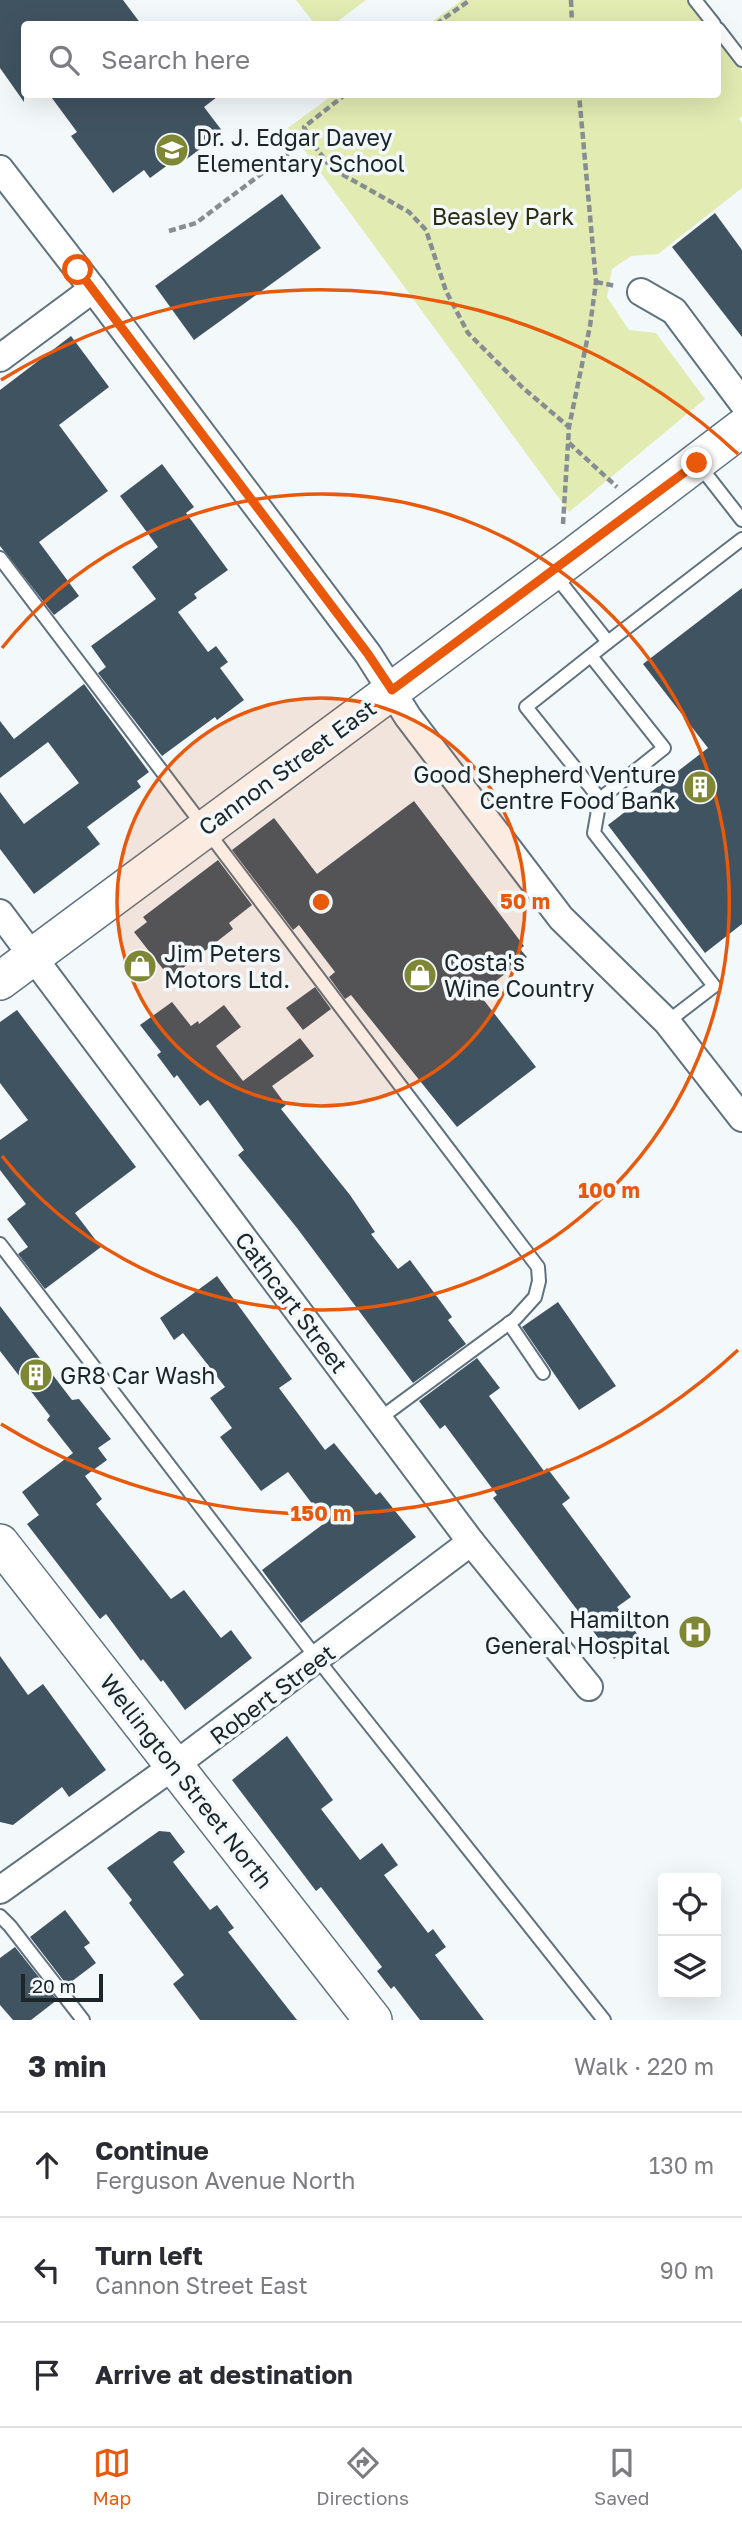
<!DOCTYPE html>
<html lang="en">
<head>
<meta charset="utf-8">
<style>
	body { margin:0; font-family:"Golos Text",sans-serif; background:#f2f2f3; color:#2b2b33 }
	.controls { position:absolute; right:21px; bottom:21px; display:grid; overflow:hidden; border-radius:7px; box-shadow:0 7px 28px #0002 }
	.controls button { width:63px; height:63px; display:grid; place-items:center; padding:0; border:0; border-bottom:2px solid #e1e1e2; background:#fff; color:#2b2b33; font:35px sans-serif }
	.scale { position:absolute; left:21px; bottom:18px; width:82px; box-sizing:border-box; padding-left:7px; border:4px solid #1c252a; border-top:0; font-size:19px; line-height:24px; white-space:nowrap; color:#1c252a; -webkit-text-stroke:5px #f3f8fb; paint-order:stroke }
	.stop { position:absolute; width:21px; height:21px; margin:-16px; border:5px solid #ea580c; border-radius:50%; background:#fff }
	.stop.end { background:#ea580c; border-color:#fff; box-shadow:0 2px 7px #0008 }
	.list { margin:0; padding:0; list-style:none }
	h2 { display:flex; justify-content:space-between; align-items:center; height:91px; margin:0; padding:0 28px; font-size:30px }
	h2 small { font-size:23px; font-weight:400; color:#7c7c81 }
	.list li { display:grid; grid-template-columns:46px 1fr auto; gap:21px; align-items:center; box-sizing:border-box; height:105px; padding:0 28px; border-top:2px solid #e1e1e2 }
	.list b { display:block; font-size:26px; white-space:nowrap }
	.list p { margin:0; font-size:23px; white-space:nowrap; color:#7c7c81 }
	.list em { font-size:23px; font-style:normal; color:#7c7c81 }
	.icon { flex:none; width:38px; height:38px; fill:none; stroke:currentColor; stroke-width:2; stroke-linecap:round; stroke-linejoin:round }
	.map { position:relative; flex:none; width:742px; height:2020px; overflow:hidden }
	.search { position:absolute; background:#fff; box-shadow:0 7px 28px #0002; left:21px; right:21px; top:21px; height:77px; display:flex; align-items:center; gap:18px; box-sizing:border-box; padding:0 24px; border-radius:7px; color:#7c7c81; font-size:26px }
	.sheet { height:406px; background:#fff }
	nav { display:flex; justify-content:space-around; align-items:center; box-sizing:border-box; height:98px; border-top:2px solid #e1e1e2; background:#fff; font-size:19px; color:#7c7c81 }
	nav a { display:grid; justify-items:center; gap:4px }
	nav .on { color:#ea580c }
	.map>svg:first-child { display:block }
	.green { fill:#e2ebb2 }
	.building { fill:#405360 }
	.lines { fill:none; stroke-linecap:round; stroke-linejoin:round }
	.lane-casing { stroke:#5e7280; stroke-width:16 }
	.street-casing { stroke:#5e7280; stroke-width:30 }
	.secondary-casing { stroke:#5e7280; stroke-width:40 }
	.path { stroke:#878e92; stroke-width:4.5; stroke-dasharray:7 3.5; stroke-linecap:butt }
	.lane { stroke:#fff; stroke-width:12 }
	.street { stroke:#fff; stroke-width:26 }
	.secondary { stroke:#fff; stroke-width:37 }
	.route { stroke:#ea580c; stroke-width:9 }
	.ring { fill:none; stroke:#e8590c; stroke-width:3.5 }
	.labels { text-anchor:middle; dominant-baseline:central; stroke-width:7; stroke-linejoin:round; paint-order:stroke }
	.poi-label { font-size:23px; fill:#1c252a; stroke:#f3f8fb; text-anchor:start }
	.park-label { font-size:23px; fill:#2a2d10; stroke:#f3f8fb }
	.street-label { font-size:23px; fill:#1c252a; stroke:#f3f8fb }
	.centre { fill:#e8590c; stroke:#f3f8fb; stroke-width:3.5 }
	.ring-label { font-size:21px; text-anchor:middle; font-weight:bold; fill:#e8590c; stroke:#f3f8fb; stroke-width:7; stroke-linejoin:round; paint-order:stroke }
</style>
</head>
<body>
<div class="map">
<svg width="742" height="2020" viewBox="0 0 742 2020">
	<rect width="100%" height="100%" fill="#f3f8fb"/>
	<g class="green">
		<polygon points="296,0 366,0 334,24 315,24"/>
		<polygon points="462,0 691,0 709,24 429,24"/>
		<polygon points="718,37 742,71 742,116 739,119 742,123 742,188 658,254 631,256 612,269 607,297 629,330 656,333 705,399 569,512 288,128 333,95 718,94"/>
	</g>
	<g class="building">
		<polygon points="0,0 123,0 141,24 24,24 24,102 0,68"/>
		<polygon points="49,94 221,94 204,107 223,132 180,164 176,159 150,178 144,170 113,193 71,136 77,132"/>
		<polygon points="282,194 321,248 194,340 155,286"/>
		<polygon points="715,213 742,250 742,337 672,247"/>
		<polygon points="71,336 109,387 59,425 108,491 39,542 79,596 54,615 0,546 0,390"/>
		<polygon points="162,464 194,507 186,513 228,570 194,594 197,598 178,612 208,652 216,646 228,662 220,668 244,700 217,720 215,717 162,756 98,673 106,667 91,646 156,599 132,567 158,547 120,496"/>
		<polygon points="742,588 742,924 705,953 608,825 708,748 643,664"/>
		<polygon points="84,684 149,772 137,781 141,787 87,827 100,844 34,894 0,849 0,792 24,824 79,783 48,742 0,778 0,721 14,739"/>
		<polygon points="414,801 524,946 520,949 527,957 479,994 536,1067 457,1127 351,995 345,999 329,977 335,972 299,925 293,930 232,850 274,818 317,874"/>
		<polygon points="218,860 252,905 229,923 233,929 170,978 134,932 147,922 143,917"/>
		<polygon points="315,987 331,1009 303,1030 286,1008"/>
		<polygon points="172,1002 191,1026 198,1021 199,1024 224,1005 241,1027 216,1046 243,1081 300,1038 314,1056 272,1086 286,1105 281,1109 350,1195 375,1232 371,1234 398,1269 410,1260 452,1317 448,1320 466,1344 413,1383 297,1228 238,1155 244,1150 208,1100 200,1106 177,1075 174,1078 157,1055 161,1052 140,1025"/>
		<polygon points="17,1010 136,1167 75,1213 101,1247 45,1289 18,1254 28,1247 7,1219 26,1204 0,1170 0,1140 28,1120 0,1083 0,1022"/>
		<polygon points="217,1276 292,1379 279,1388 325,1450 334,1443 376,1495 380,1492 416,1537 301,1623 262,1570 326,1522 288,1472 261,1491 220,1437 232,1428 210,1398 225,1387 183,1333 174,1340 160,1318"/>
		<polygon points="558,1302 616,1386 579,1410 522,1327"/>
		<polygon points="0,1306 72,1400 79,1399 111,1439 98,1448 107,1460 85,1476 102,1499 96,1504 171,1599 184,1590 221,1638 231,1630 252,1658 185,1710 163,1680 161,1682 143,1659 141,1661 106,1614 100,1619 27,1524 39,1515 22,1492 73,1453 47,1420 50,1416 0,1351"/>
		<polygon points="477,1358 500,1388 489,1396 544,1471 547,1468 570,1498 562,1504 631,1597 617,1607 641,1639 614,1659 493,1498 497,1495 445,1425 440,1429 419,1401"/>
		<polygon points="0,1656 28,1695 43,1684 106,1770 69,1797 62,1787 13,1825 0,1822"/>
		<polygon points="287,1736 333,1800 321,1809 360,1860 382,1843 398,1865 384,1875 428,1933 433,1929 446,1947 435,1955 484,2020 420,2020 394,1986 391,1989 377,1971 382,1967 321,1887 316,1891 232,1780"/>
		<polygon points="159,1831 170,1832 185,1852 173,1862 210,1910 217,1905 234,1928 228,1932 297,2020 200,2020 173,1984 184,1975 129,1903 132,1900 107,1868"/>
		<polygon points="65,1910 90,1943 84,1947 96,1963 67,1985 30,1937"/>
		<polygon points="15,1947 57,2000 31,2020 13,2020 0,2005 0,1958"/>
	</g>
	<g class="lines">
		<defs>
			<g id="lane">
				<polyline points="695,0 714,24"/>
				<polyline points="718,29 742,60"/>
				<polyline points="699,465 742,520"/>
				<polyline points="0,558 538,1267 539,1281 535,1297 515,1319 379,1419"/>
				<polyline points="554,574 608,642"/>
				<polyline points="591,656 664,748 600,799 526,707 608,642 742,539"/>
				<polyline points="600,799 594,833 714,986 667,1022"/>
				<polyline points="0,1244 318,1660 604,2020"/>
				<polyline points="509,1323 543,1373"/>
				<polyline points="0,1916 10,1926 83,2020"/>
			</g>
			<g id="street">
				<polyline points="0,169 93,289 368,654 408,717 561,918 667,1022 742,1118"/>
				<polyline points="641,292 674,311 742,402"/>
				<polyline points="0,358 93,289"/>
				<polyline points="0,913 471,1542 589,1687"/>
				<polyline points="0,1890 175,1765 471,1542"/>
			</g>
			<g id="secondary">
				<polyline points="0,981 571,558 742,428"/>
				<polyline points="0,1543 373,2020"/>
			</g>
		</defs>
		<use href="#lane" class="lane-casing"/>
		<use href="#street" class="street-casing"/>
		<use href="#secondary" class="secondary-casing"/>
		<g class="path">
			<polyline points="571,0 572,24"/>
			<polyline points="436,24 470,0"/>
			<polyline points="346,94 304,127 309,138 331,168 409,212 426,230 446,291 468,333 522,387 569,427"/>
			<polyline points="169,231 196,223 309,138"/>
			<polyline points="596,282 616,286"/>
			<polyline points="569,443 617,487"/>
			<polyline points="563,524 569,427 590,326 596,282 579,94"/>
		</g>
		<use href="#lane" class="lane"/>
		<use href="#street" class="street"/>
		<use href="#secondary" class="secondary"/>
	</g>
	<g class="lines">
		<polyline class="route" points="78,270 368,654 392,690 697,463"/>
	</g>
	<circle cx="321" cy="902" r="204" fill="#e8590c" fill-opacity=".12"/>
	<g class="ring">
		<circle cx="321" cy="902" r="204"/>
		<path d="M2 648A408 408 0 1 1 2 1156"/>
		<path d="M738 1350A612 612 0 0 1 1 1424M1 380A612 612 0 0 1 738 454"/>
	</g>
	<defs>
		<symbol id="school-disc" viewBox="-11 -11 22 22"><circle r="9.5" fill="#7e8733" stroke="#f3f8fb"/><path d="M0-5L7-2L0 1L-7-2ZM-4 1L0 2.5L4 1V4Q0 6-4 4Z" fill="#fff"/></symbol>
		<symbol id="building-disc" viewBox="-11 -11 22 22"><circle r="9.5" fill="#7e8733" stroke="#f3f8fb"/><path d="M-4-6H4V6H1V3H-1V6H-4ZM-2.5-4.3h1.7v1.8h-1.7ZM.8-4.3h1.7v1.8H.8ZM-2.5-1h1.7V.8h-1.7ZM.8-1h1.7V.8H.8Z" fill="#fff"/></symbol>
		<symbol id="shop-disc" viewBox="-11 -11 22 22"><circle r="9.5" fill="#7e8733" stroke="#f3f8fb"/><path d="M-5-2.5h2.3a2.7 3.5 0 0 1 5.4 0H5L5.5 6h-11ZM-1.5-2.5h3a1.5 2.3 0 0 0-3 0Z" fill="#fff"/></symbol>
		<symbol id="hospital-disc" viewBox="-11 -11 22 22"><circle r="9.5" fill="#7e8733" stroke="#f3f8fb"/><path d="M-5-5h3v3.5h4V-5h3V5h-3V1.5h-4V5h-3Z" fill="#fff"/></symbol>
	</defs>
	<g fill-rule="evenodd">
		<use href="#school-disc" x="153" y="131" width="38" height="38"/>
		<use href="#building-disc" x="681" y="768" width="38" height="38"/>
		<use href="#shop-disc" x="121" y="947" width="38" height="38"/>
		<use href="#shop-disc" x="401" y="956" width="38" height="38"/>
		<use href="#building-disc" x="17" y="1356" width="38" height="38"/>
		<use href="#hospital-disc" x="676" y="1613" width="38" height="38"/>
	</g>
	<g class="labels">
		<g class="poi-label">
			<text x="196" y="137">Dr. J. Edgar Davey<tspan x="196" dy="26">Elementary School</tspan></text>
			<text x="676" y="774" text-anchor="end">Good Shepherd Venture<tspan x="676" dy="26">Centre Food Bank</tspan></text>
			<text x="164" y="953">Jim Peters<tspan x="164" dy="26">Motors Ltd.</tspan></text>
			<text x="444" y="962">Costa's<tspan x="444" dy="26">Wine Country</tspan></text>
			<text x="60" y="1375">GR8 Car Wash</text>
			<text x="670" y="1619" text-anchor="end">Hamilton<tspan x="670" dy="26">General Hospital</tspan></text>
		</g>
		<g class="park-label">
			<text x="503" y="216">Beasley Park</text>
		</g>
		<g class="street-label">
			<text transform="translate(287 767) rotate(-36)">Cannon Street East</text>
			<text transform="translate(292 1302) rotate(53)">Cathcart Street</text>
			<text transform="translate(272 1694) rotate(-37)">Robert Street</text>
			<text transform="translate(187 1781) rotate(52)">Wellington Street North</text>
		</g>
	</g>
	<circle cx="321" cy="902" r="10" class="centre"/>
	<g class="ring-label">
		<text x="525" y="909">50 m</text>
		<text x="609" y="1198">100 m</text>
		<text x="321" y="1521">150 m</text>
	</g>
</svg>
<div class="controls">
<button><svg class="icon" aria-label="locate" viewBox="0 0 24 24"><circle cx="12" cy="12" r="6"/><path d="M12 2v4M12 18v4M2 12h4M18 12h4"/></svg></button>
<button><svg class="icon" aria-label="layers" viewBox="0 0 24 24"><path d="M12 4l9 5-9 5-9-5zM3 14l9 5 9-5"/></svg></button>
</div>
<div class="scale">20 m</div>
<div class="stop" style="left:78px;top:270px"></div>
<div class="stop end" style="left:697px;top:463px"></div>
<div class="search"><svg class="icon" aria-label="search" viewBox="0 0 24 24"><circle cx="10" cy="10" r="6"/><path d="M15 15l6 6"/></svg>Search here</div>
</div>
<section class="sheet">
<h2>3 min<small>Walk · 220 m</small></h2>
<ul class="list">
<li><svg class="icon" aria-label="ahead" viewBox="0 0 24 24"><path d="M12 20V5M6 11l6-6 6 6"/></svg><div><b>Continue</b><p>Ferguson Avenue North</p></div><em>130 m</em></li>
<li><svg class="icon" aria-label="left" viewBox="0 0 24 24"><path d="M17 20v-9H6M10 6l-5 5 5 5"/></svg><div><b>Turn left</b><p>Cannon Street East</p></div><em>90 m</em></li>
<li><svg class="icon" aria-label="arrive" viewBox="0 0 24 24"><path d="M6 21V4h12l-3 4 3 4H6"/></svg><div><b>Arrive at destination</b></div></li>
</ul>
</section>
<nav>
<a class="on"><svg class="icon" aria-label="map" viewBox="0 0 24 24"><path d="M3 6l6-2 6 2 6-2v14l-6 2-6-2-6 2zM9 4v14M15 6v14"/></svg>Map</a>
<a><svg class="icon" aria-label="directions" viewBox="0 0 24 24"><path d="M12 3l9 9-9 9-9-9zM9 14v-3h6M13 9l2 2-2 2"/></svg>Directions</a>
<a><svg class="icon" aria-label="saved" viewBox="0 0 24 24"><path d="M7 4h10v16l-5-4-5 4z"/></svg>Saved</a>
</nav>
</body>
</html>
